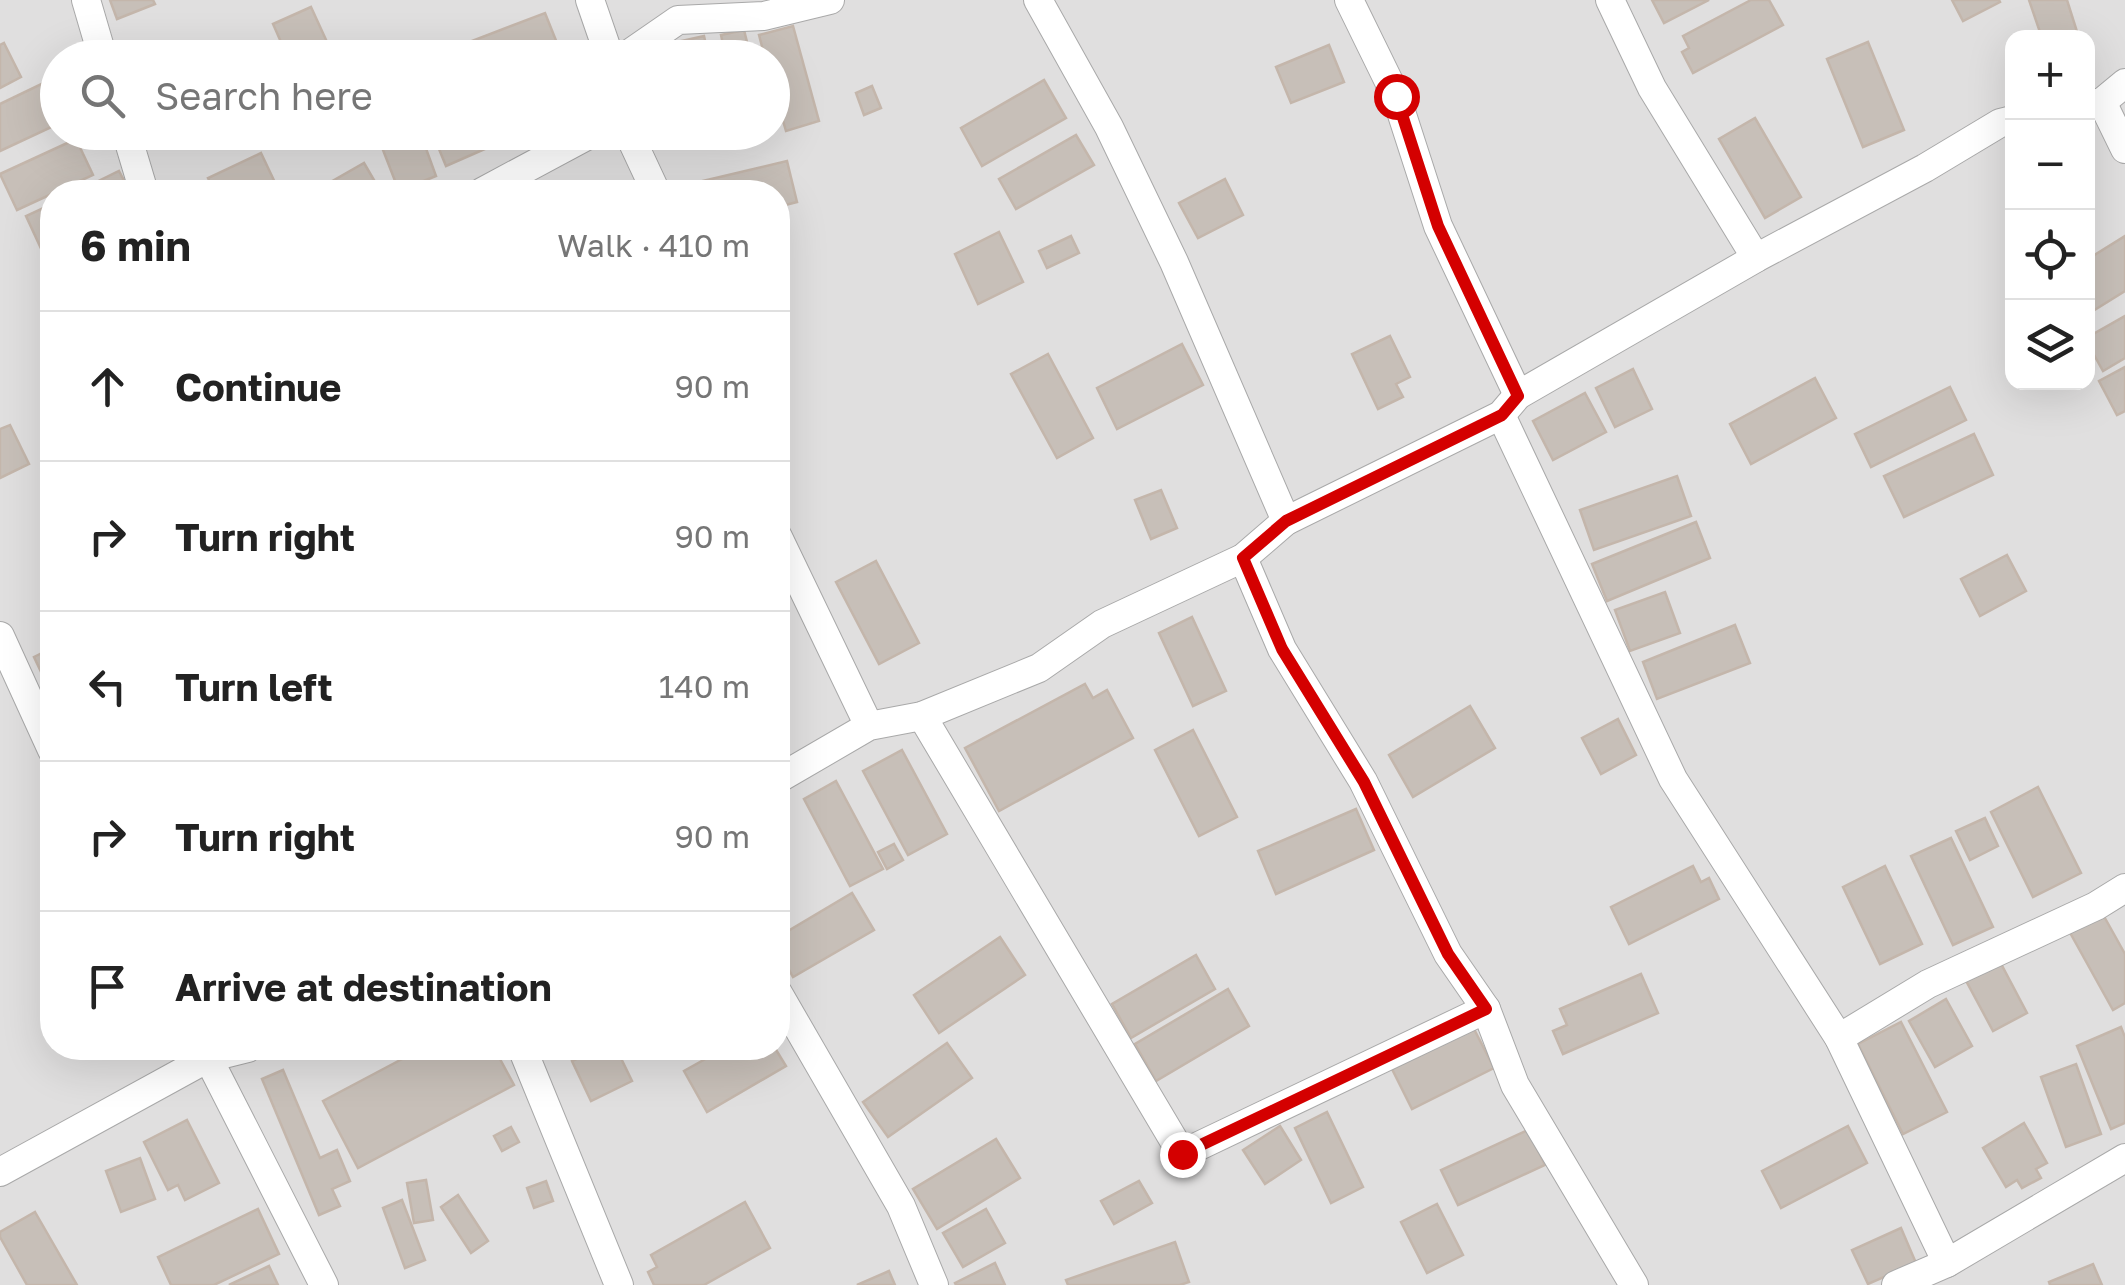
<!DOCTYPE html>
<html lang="en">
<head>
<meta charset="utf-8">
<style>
	body { margin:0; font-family:"Golos Text",sans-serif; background:#f2f2f2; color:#222 }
	.controls { position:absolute; right:30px; top:30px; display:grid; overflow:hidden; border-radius:20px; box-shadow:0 10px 40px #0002 }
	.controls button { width:90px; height:90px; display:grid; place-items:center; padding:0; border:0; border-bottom:2px solid #e0e0e0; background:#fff; color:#222; font:50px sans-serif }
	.stop { position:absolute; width:30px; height:30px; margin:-22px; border:8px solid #d40000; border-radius:50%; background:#fff }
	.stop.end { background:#d40000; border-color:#fff; box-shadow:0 2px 10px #0008 }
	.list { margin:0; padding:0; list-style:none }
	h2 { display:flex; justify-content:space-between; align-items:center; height:130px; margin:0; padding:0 40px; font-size:42px }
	h2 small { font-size:32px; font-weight:400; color:#767676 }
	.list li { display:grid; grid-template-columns:65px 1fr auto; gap:30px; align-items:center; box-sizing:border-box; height:150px; padding:0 40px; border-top:2px solid #e0e0e0 }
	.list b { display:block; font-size:38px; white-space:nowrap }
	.list em { font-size:32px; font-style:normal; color:#767676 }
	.icon { flex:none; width:55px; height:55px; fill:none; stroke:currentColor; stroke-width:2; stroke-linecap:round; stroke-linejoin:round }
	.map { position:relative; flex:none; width:2125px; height:1285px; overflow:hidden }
	.search { position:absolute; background:#fff; box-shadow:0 10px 40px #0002; left:40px; top:40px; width:750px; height:110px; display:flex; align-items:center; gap:25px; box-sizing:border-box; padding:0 35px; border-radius:55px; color:#767676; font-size:38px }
	.panel { position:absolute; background:#fff; box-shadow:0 10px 40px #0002; left:40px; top:180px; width:750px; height:880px; border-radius:40px }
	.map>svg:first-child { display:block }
	.residential { fill:#e0dfdf; fill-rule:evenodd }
	.building { fill:#c7bfb8; stroke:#c4b6ab; stroke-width:2.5 }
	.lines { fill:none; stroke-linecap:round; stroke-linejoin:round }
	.minor-casing { stroke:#a9a9a9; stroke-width:30 }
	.minor { stroke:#fff; stroke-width:28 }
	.route { stroke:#d40000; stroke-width:12 }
</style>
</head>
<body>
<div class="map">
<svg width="2125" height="1285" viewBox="0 0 2125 1285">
	<rect width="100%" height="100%" fill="#f2efe9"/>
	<path class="residential" d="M0,0H2125V1285H0ZM2012,38H2088V382H2012ZM58,58H772V132H58ZM52,192H778V1048H52Z"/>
	<g class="building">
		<polygon points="110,0 153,0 155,4 117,19"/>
		<polygon points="1652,0 1709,0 1664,23"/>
		<polygon points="1751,0 1769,0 1783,25 1693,73 1682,52 1689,48 1683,36"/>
		<polygon points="1952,0 1999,0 2000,2 1963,21"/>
		<polygon points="2029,0 2067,0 2079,38 2042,38"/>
		<polygon points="311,7 333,55 288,58 273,24"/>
		<polygon points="545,13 563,58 464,58 459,46"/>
		<polygon points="793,26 819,121 786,131 772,83 772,58 765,58 759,35"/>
		<polygon points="744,30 751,58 726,58 721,35"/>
		<polygon points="704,36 709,58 639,58 637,51"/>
		<polygon points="1868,42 1904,130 1863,147 1827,59"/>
		<polygon points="4,43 21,77 0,88 0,45"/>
		<polygon points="1329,45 1344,82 1291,103 1276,67"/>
		<polygon points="58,76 58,124 0,151 0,104"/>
		<polygon points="1044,80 1066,118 982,166 961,128"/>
		<polygon points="872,86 881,108 864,115 856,93"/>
		<polygon points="1755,118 1801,197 1765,218 1719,139"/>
		<polygon points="376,132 420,132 436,176 399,191"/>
		<polygon points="432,132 480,132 487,148 446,166"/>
		<polygon points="1076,135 1094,165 1016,209 999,179"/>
		<polygon points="76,139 93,175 17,210 0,174"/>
		<polygon points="261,153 279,191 215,192 208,178"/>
		<polygon points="787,161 797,202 778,207 778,192 688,192 686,185"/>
		<polygon points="364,163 381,192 334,192 329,183"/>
		<polygon points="119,171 130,192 76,192"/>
		<polygon points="1225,179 1243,215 1198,238 1179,203"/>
		<polygon points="52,204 52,251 44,255 26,216"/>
		<polygon points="999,232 1023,282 978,304 955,254"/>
		<polygon points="1071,236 1079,253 1047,268 1039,251"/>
		<polygon points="2125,236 2125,291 2088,314 2088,259"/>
		<polygon points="2125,316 2125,358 2103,371 2088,344 2088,337"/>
		<polygon points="1390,336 1410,377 1396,384 1403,397 1378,409 1352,354"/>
		<polygon points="1182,344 1203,385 1117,429 1097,388"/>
		<polygon points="1048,354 1093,438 1057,458 1011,374"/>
		<polygon points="2125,367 2125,411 2117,415 2099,381"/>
		<polygon points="1633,369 1652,409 1615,427 1596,388"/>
		<polygon points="1815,378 1836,418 1751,464 1730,424"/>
		<polygon points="1950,387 1966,420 1871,467 1855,434"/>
		<polygon points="1585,393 1606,432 1553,460 1533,421"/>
		<polygon points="10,425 29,464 0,478 0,429"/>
		<polygon points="1974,434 1993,475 1904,517 1884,476"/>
		<polygon points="1677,476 1691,516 1594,550 1580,510"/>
		<polygon points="1161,490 1177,528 1151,539 1135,500"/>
		<polygon points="1696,522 1710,558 1607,601 1592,564"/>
		<polygon points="2007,555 2026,591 1980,616 1961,579"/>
		<polygon points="876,561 919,643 879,664 836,582"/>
		<polygon points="1665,592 1680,633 1630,651 1615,610"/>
		<polygon points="1192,617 1226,691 1193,706 1159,633"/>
		<polygon points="1735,625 1750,663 1657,699 1643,662"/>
		<polygon points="52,648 52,695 34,657"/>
		<polygon points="1085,684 1093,698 1107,690 1133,738 999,811 965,748"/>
		<polygon points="1470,706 1495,748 1413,797 1389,755"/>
		<polygon points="1618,719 1636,755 1601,774 1582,738"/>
		<polygon points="1193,730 1237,817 1199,836 1155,750"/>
		<polygon points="902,750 947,834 908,855 863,771"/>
		<polygon points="836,781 883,869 850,886 804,799"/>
		<polygon points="2038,787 2081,873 2033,897 1991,812"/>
		<polygon points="1356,809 1374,850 1276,894 1258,851"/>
		<polygon points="1985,818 1998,846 1970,860 1956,831"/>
		<polygon points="1951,838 1993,927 1953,945 1911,856"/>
		<polygon points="894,844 903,860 887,869 878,852"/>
		<polygon points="1693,866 1701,882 1709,878 1719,899 1629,944 1611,907"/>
		<polygon points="1885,866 1922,944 1880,964 1843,887"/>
		<polygon points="852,893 874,930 793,977 778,950 778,937"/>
		<polygon points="2101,911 2125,954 2125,1003 2113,1010 2068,929"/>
		<polygon points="1000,937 1025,975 939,1033 914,995"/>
		<polygon points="1196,955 1215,989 1131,1038 1112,1004"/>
		<polygon points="1998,958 2027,1013 1993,1031 1964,977"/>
		<polygon points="1641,974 1658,1013 1563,1054 1553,1031 1567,1025 1560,1009"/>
		<polygon points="1228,989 1249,1026 1156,1081 1135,1044"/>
		<polygon points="1946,999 1972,1046 1935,1067 1909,1021"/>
		<polygon points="1901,1022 1947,1112 1903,1134 1858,1044"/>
		<polygon points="2121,1027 2125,1037 2125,1123 2111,1129 2077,1046"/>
		<polygon points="1474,1029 1494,1068 1412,1109 1392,1069"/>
		<polygon points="947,1043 972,1078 888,1137 863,1102"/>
		<polygon points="423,1048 494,1048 514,1085 358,1168 323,1101"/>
		<polygon points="600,1048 616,1048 632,1081 591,1101 572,1061"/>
		<polygon points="725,1048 775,1048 786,1066 707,1112 684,1071"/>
		<polygon points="2076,1064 2101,1134 2066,1147 2041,1077"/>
		<polygon points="283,1070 320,1158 337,1150 350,1181 332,1189 340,1206 319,1215 262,1079"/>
		<polygon points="1327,1112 1363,1187 1331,1203 1295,1128"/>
		<polygon points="187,1120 219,1183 185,1200 178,1185 168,1190 144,1142"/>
		<polygon points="2024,1123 2047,1163 2036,1169 2041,1178 2022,1188 2017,1180 2006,1187 1983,1148"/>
		<polygon points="1280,1126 1301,1160 1265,1184 1243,1150"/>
		<polygon points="1848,1126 1867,1163 1781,1208 1762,1171"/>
		<polygon points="511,1127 519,1142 502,1151 494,1136"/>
		<polygon points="1528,1130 1545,1165 1458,1205 1441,1170"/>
		<polygon points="996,1139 1020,1178 937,1229 913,1189"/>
		<polygon points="140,1158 155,1199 121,1212 106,1171"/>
		<polygon points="426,1180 433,1220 414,1223 407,1183"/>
		<polygon points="546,1181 553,1201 534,1208 527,1188"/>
		<polygon points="1139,1181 1152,1203 1114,1224 1101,1201"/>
		<polygon points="458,1195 488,1241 471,1253 441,1207"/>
		<polygon points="402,1200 425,1260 405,1268 383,1208"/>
		<polygon points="745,1202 770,1248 704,1285 654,1285 648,1272 657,1267 651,1255"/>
		<polygon points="1437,1204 1463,1255 1427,1273 1401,1222"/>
		<polygon points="258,1209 279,1254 214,1285 171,1285 158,1257"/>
		<polygon points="986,1209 1005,1243 963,1267 943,1233"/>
		<polygon points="35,1212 77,1285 27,1285 0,1237 0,1232"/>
		<polygon points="1901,1228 1916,1263 1868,1284 1852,1250"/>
		<polygon points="1175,1242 1189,1282 1180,1285 1068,1285 1066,1280"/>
		<polygon points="995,1263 1005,1285 956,1285 955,1283"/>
		<polygon points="2093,1264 2102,1285 2050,1285 2049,1282"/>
		<polygon points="269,1266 278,1285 229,1285"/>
		<polygon points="889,1271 895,1285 857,1285"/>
	</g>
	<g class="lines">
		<defs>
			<g id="minor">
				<polyline points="86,0 103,58"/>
				<polyline points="590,0 610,58"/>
				<polyline points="1038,0 1109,127 1174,262 1286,521"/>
				<polyline points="1349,0 1396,96 1438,226 1518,395"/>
				<polyline points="1610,0 1652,88 1756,258"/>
				<polyline points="623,58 678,20 764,16 830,0"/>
				<polyline points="2102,102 2125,149"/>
				<polyline points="2088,105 2102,102 2125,83"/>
				<polyline points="126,132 144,192"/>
				<polyline points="628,132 656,192"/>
				<polyline points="482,192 594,132"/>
				<polyline points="1501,415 1673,779 1839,1038 1947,1263 2125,1158"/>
				<polyline points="778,537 869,726"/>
				<polyline points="1243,558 1282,649 1363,781 1448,954 1486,1009 1515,1085 1634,1285"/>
				<polyline points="0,636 52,750"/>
				<polyline points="922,716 1182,1154 1486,1009"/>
				<polyline points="778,779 869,726 922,716 1039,668 1102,624 1243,558 1286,521 1501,415 1518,395 1756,258 1925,168 2000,123 2012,120"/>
				<polyline points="778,993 901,1206 934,1285"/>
				<polyline points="1839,1038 1928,984 2096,906 2125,888"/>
				<polyline points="203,1048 324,1285"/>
				<polyline points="522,1048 619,1285"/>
				<polyline points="0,1172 208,1058 248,1048"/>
				<polyline points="1896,1285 1947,1263"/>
			</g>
		</defs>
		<use href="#minor" class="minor-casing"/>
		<use href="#minor" class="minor"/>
	</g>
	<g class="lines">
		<polyline class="route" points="1182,1154 1486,1009 1448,954 1364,782 1282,649 1243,558 1286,521 1502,415 1518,396 1438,226 1396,96"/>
	</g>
</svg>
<div class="controls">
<button>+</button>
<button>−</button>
<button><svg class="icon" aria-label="locate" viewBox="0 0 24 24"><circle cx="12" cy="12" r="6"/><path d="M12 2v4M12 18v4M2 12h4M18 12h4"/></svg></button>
<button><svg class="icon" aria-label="layers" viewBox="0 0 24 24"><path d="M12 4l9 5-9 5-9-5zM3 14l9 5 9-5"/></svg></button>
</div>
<div class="stop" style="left:1396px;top:96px"></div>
<div class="stop end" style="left:1182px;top:1154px"></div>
<div class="search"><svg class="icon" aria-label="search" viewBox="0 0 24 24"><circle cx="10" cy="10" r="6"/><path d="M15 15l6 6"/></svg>Search here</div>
<section class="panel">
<h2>6 min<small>Walk · 410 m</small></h2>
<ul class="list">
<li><svg class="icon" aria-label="ahead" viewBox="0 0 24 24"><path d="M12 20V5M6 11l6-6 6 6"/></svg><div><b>Continue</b></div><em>90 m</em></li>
<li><svg class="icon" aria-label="right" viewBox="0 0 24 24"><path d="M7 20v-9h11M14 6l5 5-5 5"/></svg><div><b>Turn right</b></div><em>90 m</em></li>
<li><svg class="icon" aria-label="left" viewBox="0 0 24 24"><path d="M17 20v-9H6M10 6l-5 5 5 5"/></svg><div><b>Turn left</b></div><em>140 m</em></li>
<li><svg class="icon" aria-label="right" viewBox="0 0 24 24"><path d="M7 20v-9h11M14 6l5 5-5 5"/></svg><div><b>Turn right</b></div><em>90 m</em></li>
<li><svg class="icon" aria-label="arrive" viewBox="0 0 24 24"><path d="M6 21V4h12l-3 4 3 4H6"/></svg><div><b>Arrive at destination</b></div></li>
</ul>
</section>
</div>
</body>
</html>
